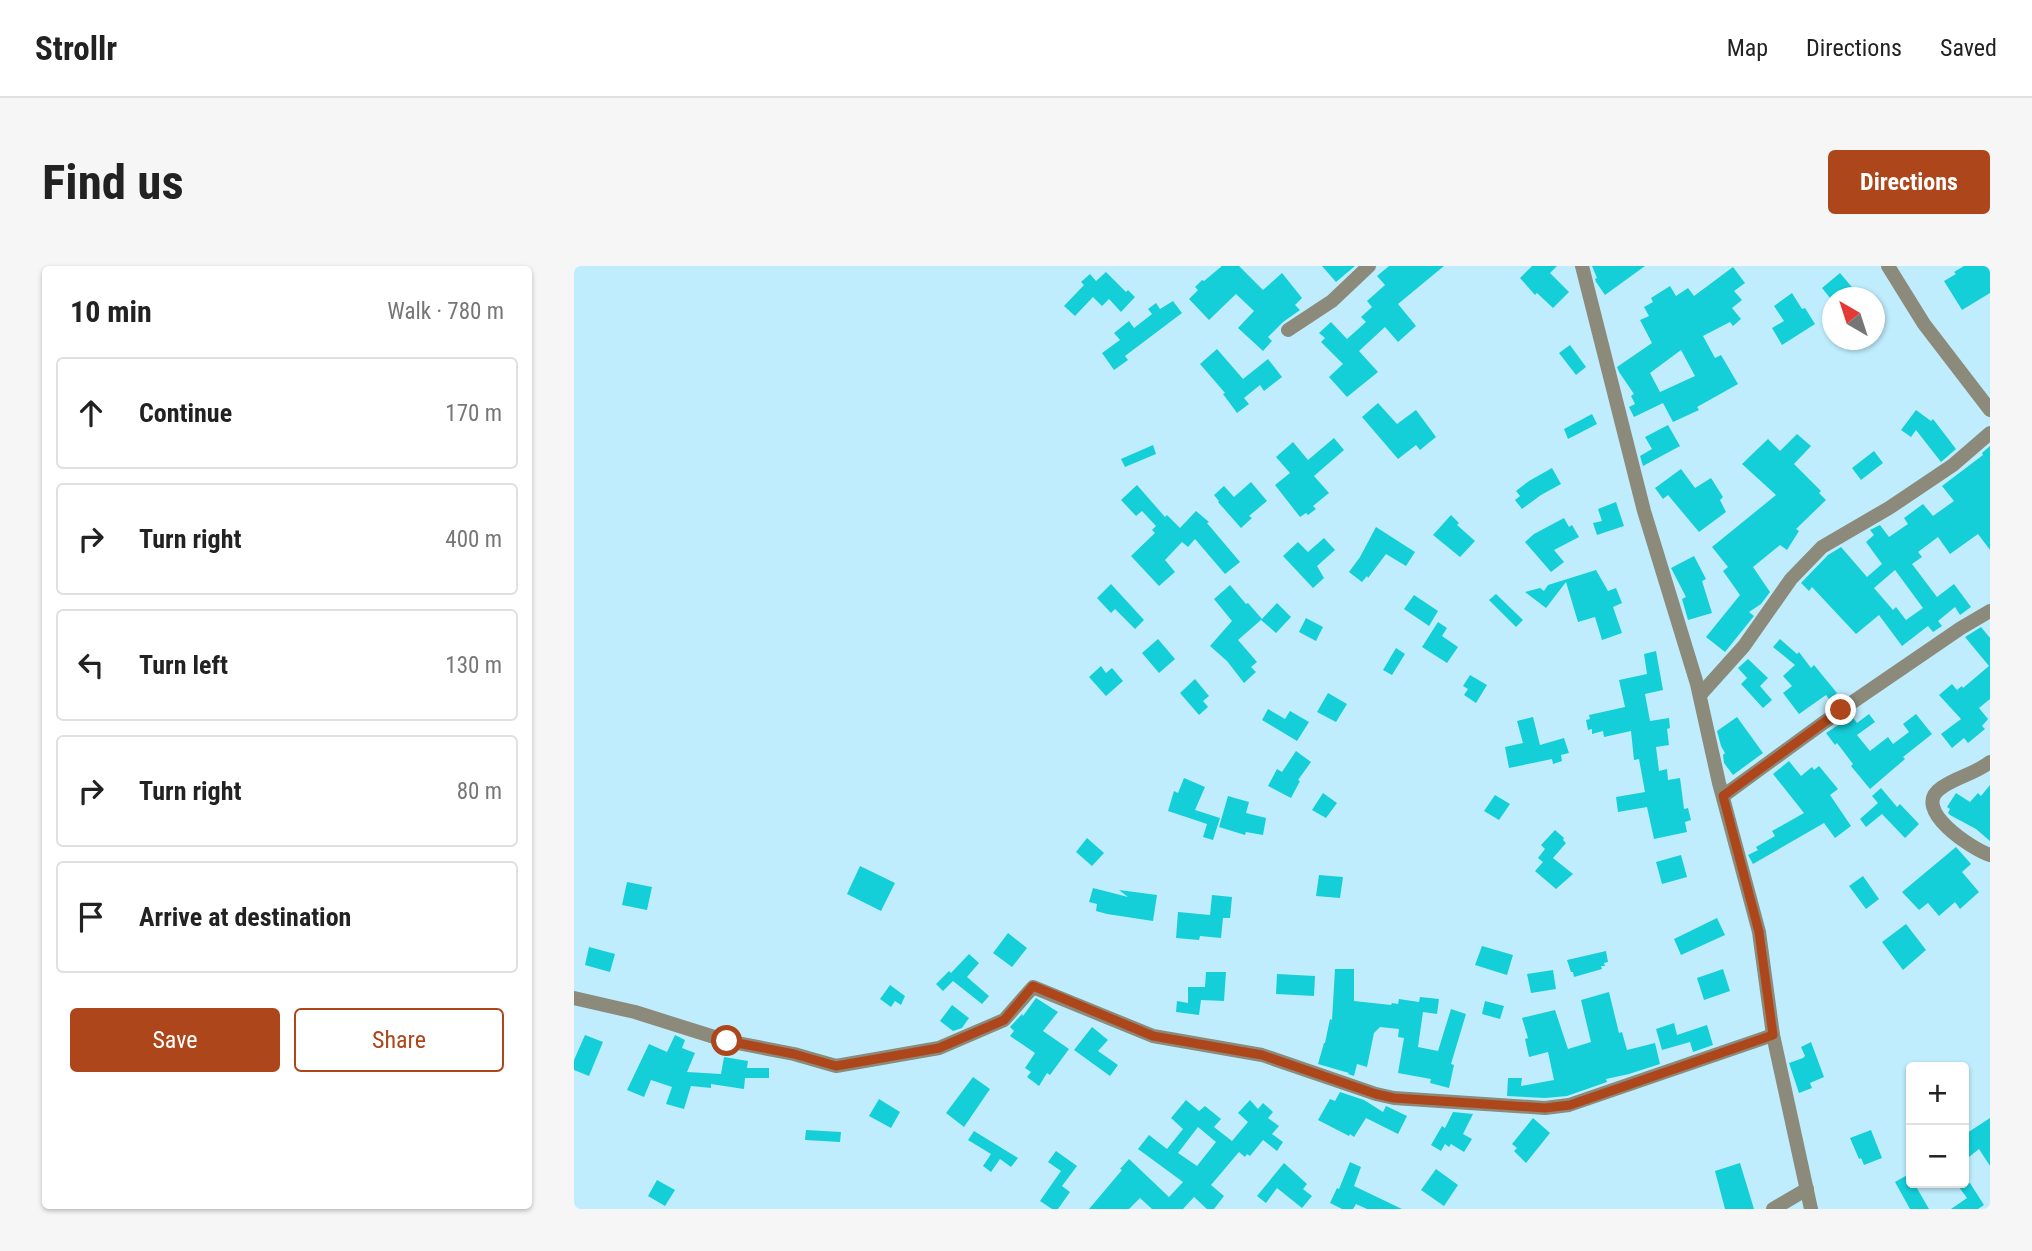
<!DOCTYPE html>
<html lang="en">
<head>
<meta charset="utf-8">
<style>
	body { margin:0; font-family:"Roboto Condensed",sans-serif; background:#f6f6f6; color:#222 }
	.controls { position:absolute; right:21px; bottom:21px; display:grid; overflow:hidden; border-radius:7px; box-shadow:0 2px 5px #0004 }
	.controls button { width:63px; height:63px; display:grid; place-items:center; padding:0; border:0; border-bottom:2px solid #e0e0e0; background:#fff; color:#222; font:35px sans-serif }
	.compass { position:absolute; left:1248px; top:21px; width:63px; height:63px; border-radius:50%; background:#fff; box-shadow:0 2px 5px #0004; rotate:321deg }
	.stop { position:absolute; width:21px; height:21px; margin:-16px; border:5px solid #ad471b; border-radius:50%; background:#fff }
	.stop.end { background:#ad471b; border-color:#fff; box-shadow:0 2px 7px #0008 }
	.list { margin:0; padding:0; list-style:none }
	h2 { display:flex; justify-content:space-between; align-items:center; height:91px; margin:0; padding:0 28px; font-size:30px }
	h2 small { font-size:23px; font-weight:400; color:#767676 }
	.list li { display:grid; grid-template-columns:46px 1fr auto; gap:21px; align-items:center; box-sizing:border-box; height:112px; margin:0 14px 14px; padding:0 14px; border:2px solid #e0e0e0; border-radius:7px }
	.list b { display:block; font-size:26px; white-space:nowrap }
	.list em { font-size:23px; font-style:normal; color:#767676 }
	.actions { display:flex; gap:14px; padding:21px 28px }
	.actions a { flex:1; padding:16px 0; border:2px solid #ad471b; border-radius:7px; text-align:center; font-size:24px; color:#ad471b }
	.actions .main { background:#ad471b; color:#fff }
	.icon { flex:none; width:38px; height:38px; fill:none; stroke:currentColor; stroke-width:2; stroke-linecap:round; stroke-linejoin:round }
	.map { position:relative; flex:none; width:1416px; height:943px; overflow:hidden; border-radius:7px }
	header { display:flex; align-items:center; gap:42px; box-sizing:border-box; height:98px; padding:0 35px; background:#fff; border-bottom:2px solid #e0e0e0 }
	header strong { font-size:33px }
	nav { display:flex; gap:38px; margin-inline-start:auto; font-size:24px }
	.intro { display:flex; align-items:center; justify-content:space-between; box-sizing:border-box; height:168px; padding:0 42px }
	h1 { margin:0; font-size:49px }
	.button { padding:18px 32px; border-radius:7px; background:#ad471b; color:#fff; font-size:24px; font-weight:700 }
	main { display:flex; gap:42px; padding:0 42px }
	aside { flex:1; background:#fff; border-radius:7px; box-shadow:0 2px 5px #0004 }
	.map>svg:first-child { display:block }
	.building { fill:#14ced8; fill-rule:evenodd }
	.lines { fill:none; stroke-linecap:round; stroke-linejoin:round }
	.street { stroke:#8c8a7a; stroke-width:14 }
	.route { stroke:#ad471b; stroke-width:9 }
</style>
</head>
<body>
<header>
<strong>Strollr</strong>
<nav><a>Map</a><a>Directions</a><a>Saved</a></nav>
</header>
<div class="intro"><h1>Find us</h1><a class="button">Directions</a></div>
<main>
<aside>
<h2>10 min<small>Walk · 780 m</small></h2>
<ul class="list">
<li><svg class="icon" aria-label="ahead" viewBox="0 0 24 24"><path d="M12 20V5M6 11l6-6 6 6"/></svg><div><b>Continue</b></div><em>170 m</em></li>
<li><svg class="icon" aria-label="right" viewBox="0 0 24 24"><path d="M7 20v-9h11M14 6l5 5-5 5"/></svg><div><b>Turn right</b></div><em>400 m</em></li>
<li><svg class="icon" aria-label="left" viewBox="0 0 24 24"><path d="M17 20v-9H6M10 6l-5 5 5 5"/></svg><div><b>Turn left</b></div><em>130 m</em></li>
<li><svg class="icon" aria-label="right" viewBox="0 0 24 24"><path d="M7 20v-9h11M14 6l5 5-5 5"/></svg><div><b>Turn right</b></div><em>80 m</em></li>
<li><svg class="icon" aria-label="arrive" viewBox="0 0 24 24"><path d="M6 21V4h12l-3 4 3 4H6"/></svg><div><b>Arrive at destination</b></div></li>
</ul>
<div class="actions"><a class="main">Save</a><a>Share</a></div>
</aside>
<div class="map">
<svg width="1416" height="943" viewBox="0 0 1416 943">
	<rect width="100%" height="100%" fill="#bfedfd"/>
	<g class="building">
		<polygon points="648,0 665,0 689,24 708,7 728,32 721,39 726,44 709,56 694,71 698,75 689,85 664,62 680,45 662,28 635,54 615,33 624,24 621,21 628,14 630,15"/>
		<polygon points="748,0 781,0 762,16"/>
		<polygon points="815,0 870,0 824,38 842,60 824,76 811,61 785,85 804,106 773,131 755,111 769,98 747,76 751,72 745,67 757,56 773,73 792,56 787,51 798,41 793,35 811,19 803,10"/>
		<polygon points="958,0 983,0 976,7 995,26 979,42 963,27 961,29 946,12"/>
		<polygon points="1018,0 1071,0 1031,29 1022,16 1021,13 1023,12"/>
		<polygon points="1390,0 1416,0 1416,27 1388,44 1370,15 1382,8 1380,6"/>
		<path d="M1159,1L1171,17L1160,25L1168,34L1158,42L1167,53L1159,60L1156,56L1129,70L1141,92L1147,89L1164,118L1123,141L1125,144L1099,156L1089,137L1060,151L1055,141L1061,138L1057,130L1060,128L1045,106L1043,101L1078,77L1066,54L1075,50L1070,41L1079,36L1077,32L1096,20L1102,30L1114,22L1120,30ZM1107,84L1121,110L1086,126L1076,107Z"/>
		<polygon points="532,6 552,26 554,24 561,31 547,46 535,33 528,40 519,31 501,50 490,40 510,19 507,16 516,8 522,15"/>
		<polygon points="1266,7 1287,32 1256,32 1248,22"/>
		<polygon points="1218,27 1228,43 1231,42 1241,58 1208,79 1198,62 1210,55 1200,40"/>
		<polygon points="599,35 608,47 551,90 554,94 540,104 528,87 546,74 540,67 555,55 560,62 578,48 574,43 582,37 586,43"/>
		<polygon points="996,79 1012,101 1002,109 985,87"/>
		<polygon points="643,83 669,113 694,93 708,111 690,125 686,119 670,132 675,138 663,147 649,128 651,127 626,98"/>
		<polygon points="804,137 823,158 842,144 862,171 846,184 842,179 824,193 788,151"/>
		<polygon points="1342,144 1357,155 1359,153 1382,183 1367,196 1342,164 1337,171 1327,164"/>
		<polygon points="1018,148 1023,158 994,173 990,163"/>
		<polygon points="1094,159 1106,180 1069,200 1066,190 1078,183 1071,171"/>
		<polygon points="1223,168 1237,180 1220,198 1247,225 1245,227 1252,234 1222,263 1225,265 1213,284 1206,279 1179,301 1196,326 1187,338 1175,346 1180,350 1151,386 1132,371 1166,329 1149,305 1154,301 1138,281 1202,229 1168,198 1194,173 1206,185"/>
		<polygon points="760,172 770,184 740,210 755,227 739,240 742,243 734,249 732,247 726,251 701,219 716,207 702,191 719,176 734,194"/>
		<polygon points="579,179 582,188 551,201 547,193"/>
		<path d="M1416,180V284L1404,268L1376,288L1364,271L1344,286L1348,291L1338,298L1363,331L1380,318L1397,341L1386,349L1381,341L1364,355L1368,360L1359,366L1354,360L1328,380L1305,349L1282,368L1238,321L1235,325L1227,317L1254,289L1267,281L1293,311L1308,298L1292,276L1300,269L1296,264L1306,259L1315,271L1334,258L1330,252L1349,238L1359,250L1380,235L1368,220L1409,189L1408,187ZM1321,304L1349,342L1332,354L1322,341L1319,344L1300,322Z"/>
		<polygon points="1300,185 1309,197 1287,214 1278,202"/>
		<polygon points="978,202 987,218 967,229 948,243 941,234 946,230 942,225 955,215"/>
		<polygon points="1107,203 1121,222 1137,212 1149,231 1146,234 1152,246 1125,266 1094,229 1089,233 1081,222"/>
		<polygon points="677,216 693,235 675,250 678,252 667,262 644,236 645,235 640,229 650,220 660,231"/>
		<polygon points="563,219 591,251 593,249 606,262 622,245 635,256 633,257 666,296 651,308 621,273 614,281 608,276 591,294 601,306 585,320 557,290 581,267 578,264 582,260 568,245 562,250 547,234"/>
		<polygon points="1042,236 1050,260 1023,269 1019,257 1028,255 1024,243"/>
		<polygon points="877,249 885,257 883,259 901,275 886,291 859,269"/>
		<polygon points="990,252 995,261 998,259 1005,271 980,284 990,296 977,306 951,276 960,268"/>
		<polygon points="802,261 841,286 832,300 812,288 794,312 793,310 788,316 775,306 786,291"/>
		<polygon points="750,272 761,284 743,300 750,312 739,322 709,290 724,276 734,286"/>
		<polygon points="1120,290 1132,313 1128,315 1138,347 1114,354 1108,333 1112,331 1097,302"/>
		<polygon points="1022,304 1034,325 1042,322 1048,337 1039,341 1048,367 1028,374 1021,351 1004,356 992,316 972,342 951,326 966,322 970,325 974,319"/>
		<polygon points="537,318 570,354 561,363 541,343 537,347 523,332"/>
		<polygon points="656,319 672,338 674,337 688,353 664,374 683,396 677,401 682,406 670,417 653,395 636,380 658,355 640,333"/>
		<polygon points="922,328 949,354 942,361 915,334"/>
		<polygon points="840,329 864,345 855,360 830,343"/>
		<polygon points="703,337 717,351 702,367 687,354"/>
		<polygon points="732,352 749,361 742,375 725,366"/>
		<polygon points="864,356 873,362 868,370 884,381 873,397 848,381"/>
		<polygon points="1407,361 1416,372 1416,433 1405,442 1414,453 1408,460 1411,463 1394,477 1390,472 1378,482 1367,468 1387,453 1365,429 1378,418 1383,424 1388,420 1389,422 1415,400 1391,371"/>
		<polygon points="584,373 601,393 585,407 568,387"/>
		<polygon points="1206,373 1223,388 1225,386 1237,402 1240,399 1263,427 1255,433 1252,429 1225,448 1209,427 1218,420 1209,410 1221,399 1199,381"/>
		<polygon points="822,382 831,388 818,409 809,404"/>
		<polygon points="1082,385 1089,424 1071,428 1076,455 1095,452 1096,462 1093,463 1095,479 1082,481 1085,505 1093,503 1094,514 1106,512 1110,543 1114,542 1117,554 1111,556 1113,566 1080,573 1073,541 1044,546 1042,531 1071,526 1065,493 1060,494 1057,465 1030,471 1029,465 1018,468 1018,463 1014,464 1012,454 1016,453 1015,449 1051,441 1045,414 1073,408 1070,388"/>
		<polygon points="1174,393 1194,412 1186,420 1198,434 1189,442 1167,418 1173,412 1164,402"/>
		<polygon points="527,400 532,407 538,402 549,415 532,430 515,411"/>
		<polygon points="896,409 913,419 902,437 890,429 894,423 889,420"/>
		<polygon points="621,413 635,430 629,435 634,441 625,449 606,427"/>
		<polygon points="754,427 773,438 762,456 743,446"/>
		<polygon points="694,443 711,453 716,445 735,456 723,475 688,454"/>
		<polygon points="1295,448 1301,456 1283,469 1296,485 1314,471 1319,478 1335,466 1329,458 1342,448 1358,468 1329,491 1331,493 1296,523 1277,500 1279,498 1263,477 1261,479 1252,467 1278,450 1283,457"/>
		<polygon points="959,451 966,479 990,472 995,487 987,489 988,495 979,498 978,493 935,502 931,481 949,477 943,455"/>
		<polygon points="1163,451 1189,487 1159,509 1150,497 1149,489 1151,487 1147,480 1143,465"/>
		<polygon points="722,485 737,496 724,514 726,515 717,532 694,520 703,503 708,506"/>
		<polygon points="1215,495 1227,510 1238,501 1240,504 1245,500 1264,523 1256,529 1277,560 1261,572 1250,557 1179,598 1174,589 1184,584 1182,581 1201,570 1198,565 1230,547 1199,508"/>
		<polygon points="610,512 631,521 621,544 646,552 639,574 629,571 633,558 594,545 600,525 604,527"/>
		<polygon points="1416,519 1416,575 1402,563 1376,549 1374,547 1376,543 1373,541 1382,527 1396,536 1404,527 1407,530"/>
		<polygon points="1307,522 1323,541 1326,538 1345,558 1331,572 1308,548 1292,561 1286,553 1304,537 1298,530"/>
		<polygon points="749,527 763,537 752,552 738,544"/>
		<polygon points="921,529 936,538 925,554 910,545"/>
		<polygon points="654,530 675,536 672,547 692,552 689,569 672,566 671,569 645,561"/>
		<polygon points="981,564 990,572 989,574 992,577 979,592 999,608 982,623 961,605 969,596 964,592 971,583 967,579"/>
		<polygon points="513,572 530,587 518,600 502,586"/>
		<polygon points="1382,581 1397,598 1388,606 1405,626 1386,643 1381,636 1365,650 1354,637 1345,644 1328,626"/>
		<polygon points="1107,589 1113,611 1088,618 1082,596"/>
		<polygon points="286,600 321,617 307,645 273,628"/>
		<polygon points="745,609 769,611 766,632 742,630"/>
		<polygon points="1289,610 1305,633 1292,643 1275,620"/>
		<polygon points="53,616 78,621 73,644 48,639"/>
		<polygon points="519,622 554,631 545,624 583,629 579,655 533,648 522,645 523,638 515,636"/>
		<polygon points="638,629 658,631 656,652 649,652 647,672 626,670 625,674 602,672 604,646 636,649"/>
		<polygon points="1143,652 1151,669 1107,689 1100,673"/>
		<polygon points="1332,658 1352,684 1329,704 1308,676"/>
		<polygon points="434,667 453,682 438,701 419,687"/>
		<polygon points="908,680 939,689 933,709 901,699"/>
		<polygon points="15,681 41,688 36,706 11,699"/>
		<polygon points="1032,685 1034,696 1030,697 1031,700 1027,700 1028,703 1000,711 999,706 997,706 993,694"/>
		<polygon points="395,688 405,697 393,711 415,730 408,738 379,715 369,725 362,718 375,705 377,707"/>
		<polygon points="761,703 780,703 780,735 817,739 818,737 824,738 825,733 845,736 846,731 865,733 863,748 849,746 844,781 864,785 877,743 892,748 877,798 880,799 875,822 856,817 857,813 824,807 830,772 824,771 825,763 806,761 800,767 793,801 783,798 780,810 774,808 775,807 744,798 750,777 751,777 756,753 758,754"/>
		<polygon points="1149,703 1156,725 1130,734 1123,712"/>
		<polygon points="979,704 982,723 957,727 953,708"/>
		<polygon points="632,706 652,706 650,735 627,734 625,749 602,746 603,735 614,737 614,721 631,721"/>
		<polygon points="703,708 741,710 740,730 702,728"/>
		<polygon points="316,719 331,730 327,739 321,735 317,741 306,733"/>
		<polygon points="1035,726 1045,767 1048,766 1053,784 1081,777 1086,798 1055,808 1032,813 1033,816 993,830 971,832 933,830 934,812 948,812 947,820 980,814 974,786 955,791 951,773 954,772 948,752 981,744 994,783 1017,776 1007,734"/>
		<polygon points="462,732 484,746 469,765 495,783 476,809 473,807 465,820 453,811 457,806 451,802 461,787 436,770 440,765 436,761 448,748 449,750"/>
		<polygon points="911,735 930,740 926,753 908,748"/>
		<polygon points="378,739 395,752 388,762 379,765 366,755"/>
		<polygon points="1100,757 1103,769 1133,759 1139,779 1119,786 1116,776 1088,784 1082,763"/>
		<polygon points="518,761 534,774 524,785 544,799 536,810 500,784"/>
		<polygon points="11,769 29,776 15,810 0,804 0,794"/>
		<polygon points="101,769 111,774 108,782 121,787 113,806 147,808 150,791 174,795 173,802 195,802 195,812 171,812 170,823 137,818 137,822 117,820 110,843 92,838 98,821 77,814 70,831 53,824 75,778 93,786"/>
		<polygon points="1237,776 1250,811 1236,817 1238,822 1225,827 1215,797 1229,792 1231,790 1227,781"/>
		<polygon points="399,811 416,823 390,861 372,847"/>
		<polygon points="766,826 790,834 809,846 812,840 833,850 824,868 792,852 780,871 776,868 775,870 744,854 756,833 761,835"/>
		<polygon points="305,833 326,846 317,862 295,850"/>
		<path d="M612,834L625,845L631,840L647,853L640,861L658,875L674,856L664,847L676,834L684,843L689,837L699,846L694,852L705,860L698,868L709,876L703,885L689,874L676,890L673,888L671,891L665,886L637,919L650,930L640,943H633L620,931L609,943H578L566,932L555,943H515L548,904L546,903L555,893L595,931L609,916L564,883L575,869L593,883L609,863L597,852ZM624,861L642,876L623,900L604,887Z"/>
		<polygon points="879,846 899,848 889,868 898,873 890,886 877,878 875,881 871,878 867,885 857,879 868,860 871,862"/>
		<polygon points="959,852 976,867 952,897 940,885 943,882 938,878"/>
		<polygon points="1416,852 1416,900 1405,883 1390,895 1390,869"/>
		<polygon points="232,864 267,866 266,876 231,874"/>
		<polygon points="1297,864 1308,892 1290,899 1287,892 1285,893 1276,872"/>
		<polygon points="400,865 444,892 437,901 426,893 417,906 409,900 417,888 394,874"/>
		<polygon points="482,885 503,900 488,920 496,926 484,943 478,943 466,935 487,905 474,896"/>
		<polygon points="776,896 787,901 780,920 828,943 793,943 782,938 779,943 768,943 756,937 763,922 765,923"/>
		<polygon points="710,897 733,918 729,923 738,930 728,942 703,922 692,937 683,930"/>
		<polygon points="1166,897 1180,943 1151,943 1141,905"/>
		<polygon points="862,903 884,919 870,940 847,924"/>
		<polygon points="1335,908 1337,917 1340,917 1355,943 1336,943 1321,916"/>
		<polygon points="83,914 101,924 91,940 74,930"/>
		<polygon points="1382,917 1396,917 1410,939 1404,943 1377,943 1393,932"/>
	</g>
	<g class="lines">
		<g class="street">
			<polyline points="1008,0 1070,245 1123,418 1145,517 1185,666 1199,769 1237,943"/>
			<polyline points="1314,0 1350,58 1416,144"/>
			<polyline points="714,64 758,35 795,0"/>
			<polyline points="1126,429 1170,380 1217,313 1248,281 1315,242 1379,199 1416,167"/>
			<path d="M1416,496C1401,508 1382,511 1367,522C1336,543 1398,583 1416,589"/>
			<polyline points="1149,530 1267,444 1387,362 1416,345"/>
			<polyline points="0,732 61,746 153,775 220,788 262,800 365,782 430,754 459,721 579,770 688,789 802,828 820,832 971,842 995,839 1199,769"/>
			<polyline points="1199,943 1233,923"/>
		</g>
	</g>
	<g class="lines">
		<polyline class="route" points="153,775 220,788 262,800 365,782 430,754 459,720 579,770 688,789 802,828 820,832 971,842 996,839 1199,769 1185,666 1149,530 1267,444"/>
	</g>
</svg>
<div class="controls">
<button>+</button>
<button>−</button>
</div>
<svg class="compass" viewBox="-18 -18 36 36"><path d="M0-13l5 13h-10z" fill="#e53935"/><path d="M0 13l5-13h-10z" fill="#767676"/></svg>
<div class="stop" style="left:153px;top:775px"></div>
<div class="stop end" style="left:1267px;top:444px"></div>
</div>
</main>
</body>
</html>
